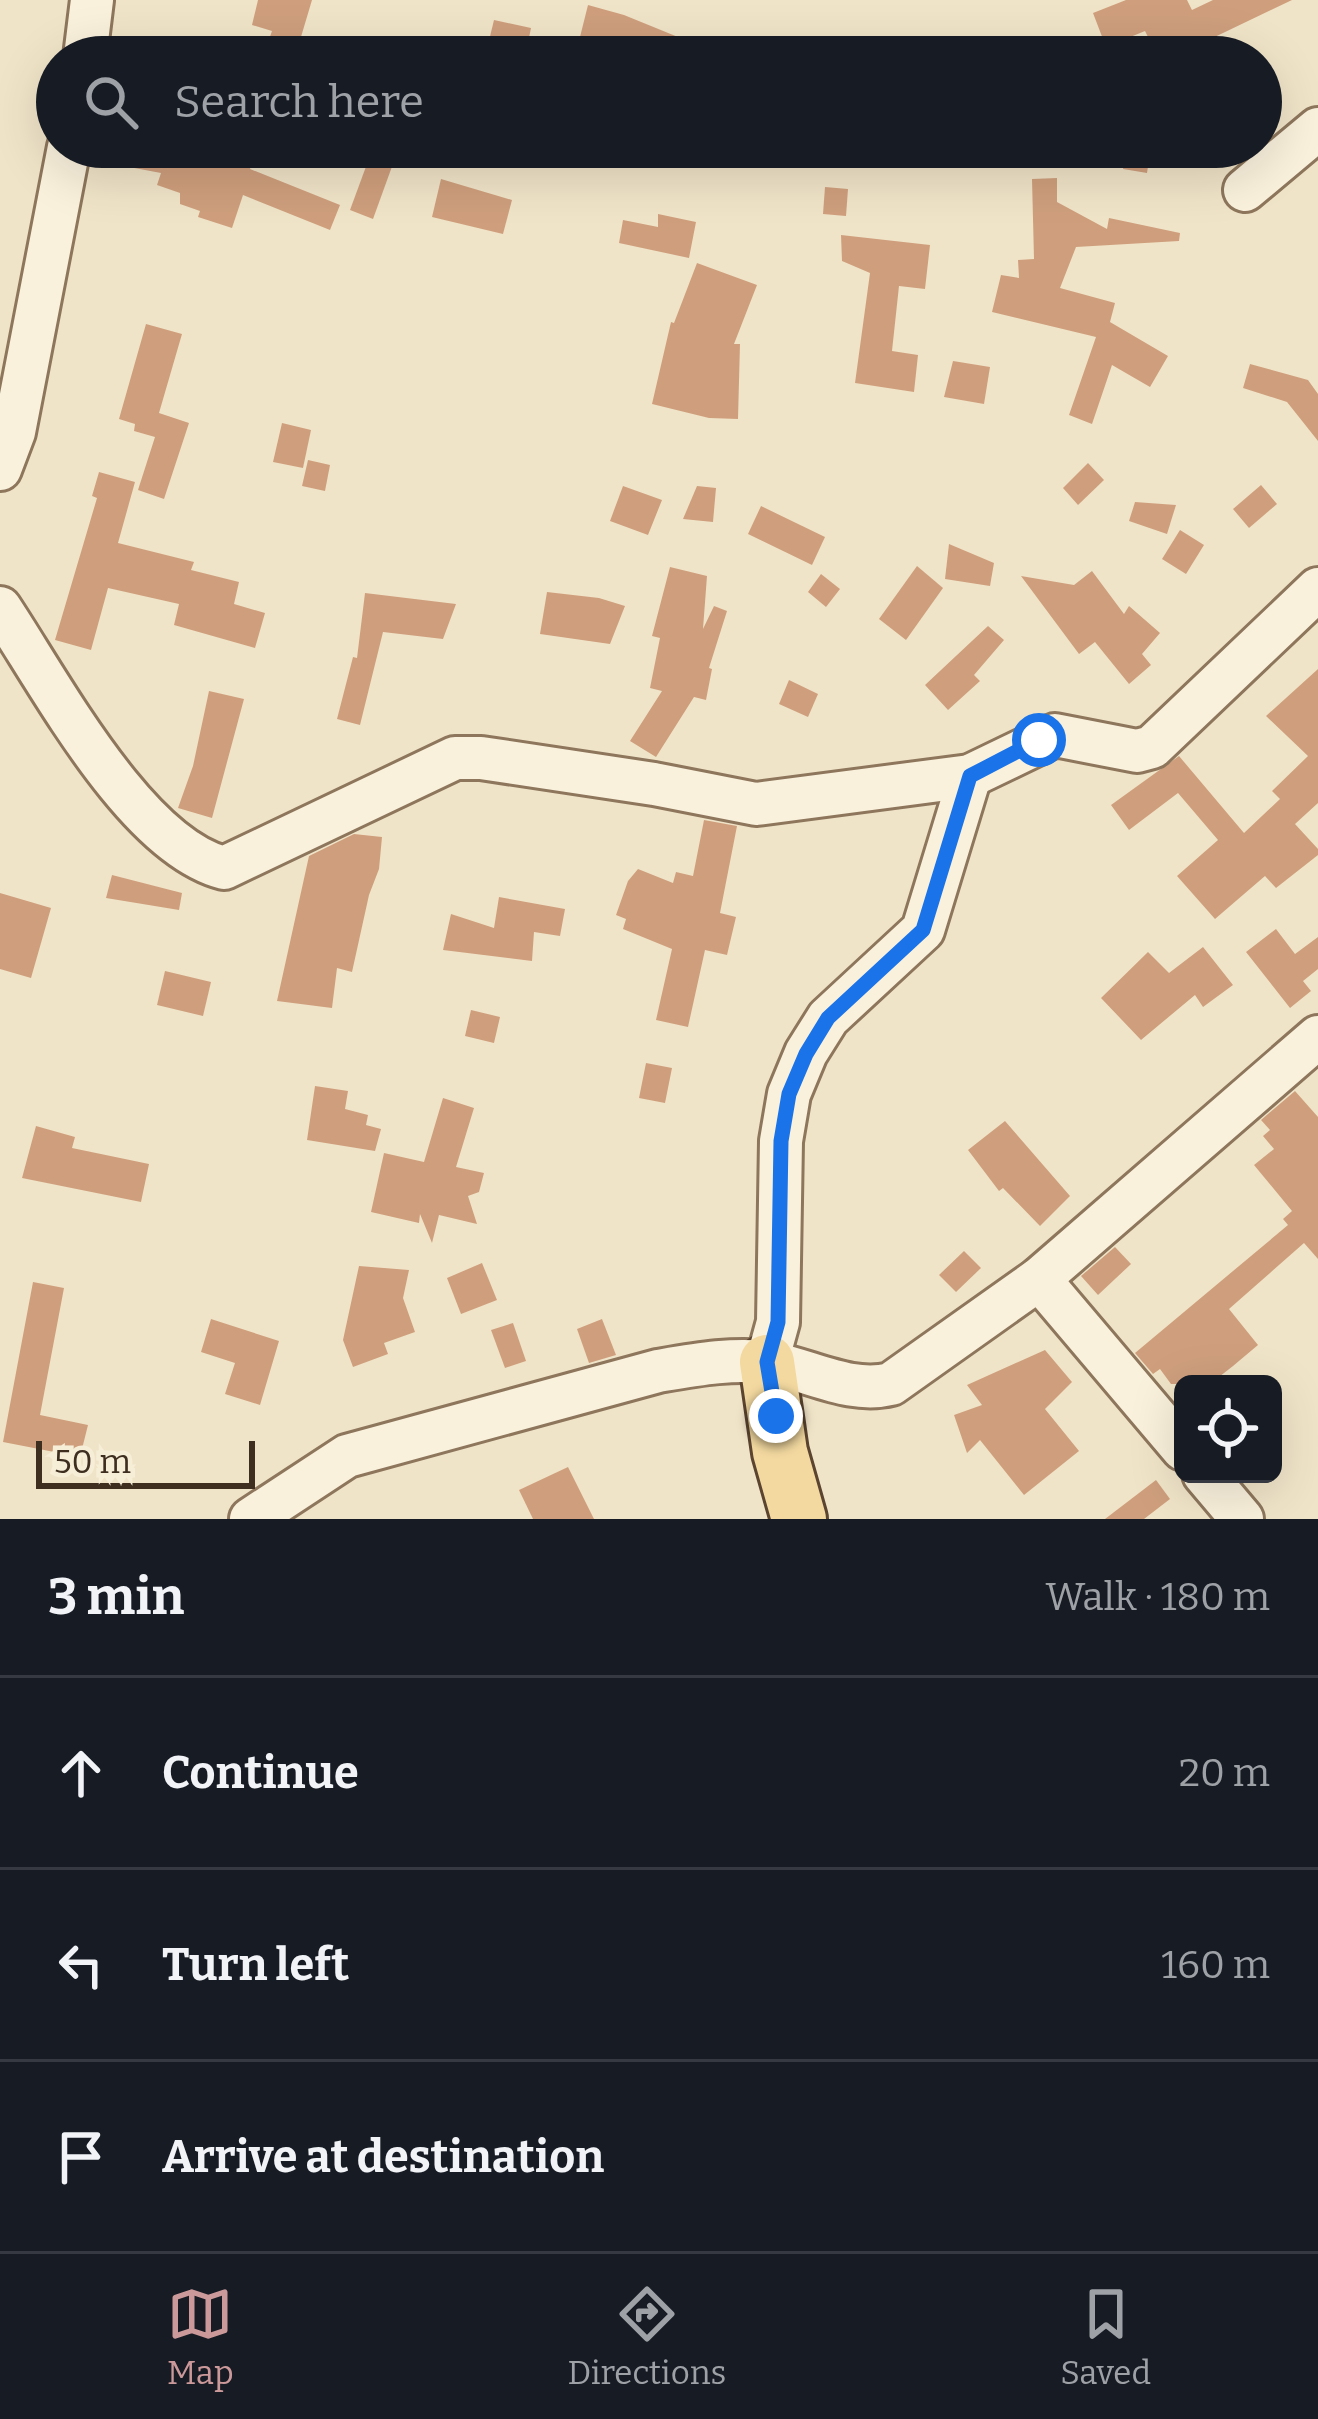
<!DOCTYPE html>
<html lang="en">
<head>
<meta charset="utf-8">
<style>
	body { margin:0; font-family:Bitter,serif; background:#20242c; color:#f1f3f6 }
	.controls { position:absolute; right:36px; bottom:36px; display:grid; overflow:hidden; border-radius:18px; box-shadow:0 12px 48px #0002 }
	.controls button { width:108px; height:108px; display:grid; place-items:center; padding:0; border:0; border-bottom:3px solid #363941; background:#171b24; color:#f1f3f6; font:60px sans-serif }
	.scale { position:absolute; left:36px; bottom:30px; width:219px; box-sizing:border-box; padding-left:12px; border:6px solid #3d2e20; border-top:0; font-size:33px; line-height:42px; white-space:nowrap; color:#3d2e20; -webkit-text-stroke:9px #f7eed8; paint-order:stroke }
	.stop { position:absolute; width:36px; height:36px; margin:-27px; border:9px solid #1a73e8; border-radius:50%; background:#fff }
	.stop.end { background:#1a73e8; border-color:#fff; box-shadow:0 3px 12px #0008 }
	.list { margin:0; padding:0; list-style:none }
	h2 { display:flex; justify-content:space-between; align-items:center; height:156px; margin:0; padding:0 48px; font-size:51px }
	h2 small { font-size:39px; font-weight:400; color:#9ea1a6 }
	.list li { display:grid; grid-template-columns:78px 1fr auto; gap:36px; align-items:center; box-sizing:border-box; height:192px; padding:0 48px; border-top:3px solid #363941 }
	.list b { display:block; font-size:45px; white-space:nowrap }
	.list em { font-size:39px; font-style:normal; color:#9ea1a6 }
	.icon { flex:none; width:66px; height:66px; fill:none; stroke:currentColor; stroke-width:2; stroke-linecap:round; stroke-linejoin:round }
	.map { position:relative; flex:none; width:1318px; height:1519px; overflow:hidden }
	.search { position:absolute; background:#171b24; box-shadow:0 12px 48px #0002; left:36px; right:36px; top:36px; height:132px; display:flex; align-items:center; gap:30px; box-sizing:border-box; padding:0 42px; border-radius:66px; color:#9ea1a6; font-size:45px }
	.sheet { height:732px; background:#171b24 }
	nav { display:flex; justify-content:space-around; align-items:center; box-sizing:border-box; height:168px; border-top:3px solid #363941; background:#171b24; font-size:33px; color:#9ea1a6 }
	nav a { display:grid; justify-items:center; gap:6px }
	nav .on { color:#cc999b }
	.map>svg:first-child { display:block }
	.building { fill:#cf9f7d }
	.lines { fill:none; stroke-linecap:round; stroke-linejoin:round }
	.minor-casing { stroke:#8d765c; stroke-width:48 }
	.major-casing { stroke:#5b4430; stroke-width:60 }
	.minor { stroke:#faf1dc; stroke-width:42 }
	.major { stroke:#f3d9a0; stroke-width:54 }
	.route { stroke:#1a73e8; stroke-width:15 }
</style>
</head>
<body>
<div class="map">
<svg width="1318" height="1519" viewBox="0 0 1318 1519">
	<rect width="100%" height="100%" fill="#f0e4c8"/>
	<g class="building">
		<polygon points="258,0 312,0 295,57 266,48 272,31 252,25"/>
		<polygon points="1126,0 1187,0 1192,10 1213,0 1292,0 1173,57 1158,57 1145,31 1106,47 1093,13"/>
		<polygon points="588,5 624,15 727,57 575,57"/>
		<polygon points="494,20 531,28 525,57 485,57"/>
		<polygon points="134,147 195,147 226,157 229,147 257,147 250,169 340,205 330,230 243,195 232,228 198,217 200,211 180,204 180,193 157,185 161,173 129,167"/>
		<polygon points="1127,147 1151,147 1147,173 1123,169"/>
		<polygon points="371,153 394,161 373,219 350,210"/>
		<polygon points="1057,178 1057,202 1107,229 1109,218 1180,233 1179,241 1076,247 1060,288 1115,303 1110,322 1168,356 1150,387 1112,365 1092,424 1069,415 1096,337 992,312 1001,275 1019,278 1018,260 1034,259 1032,179"/>
		<polygon points="441,179 512,200 503,234 432,217"/>
		<polygon points="825,187 848,189 846,216 823,214"/>
		<polygon points="658,214 696,222 689,258 619,243 623,220 658,227"/>
		<polygon points="841,235 930,245 925,289 899,286 892,351 918,355 914,392 855,383 870,273 842,261"/>
		<polygon points="697,263 757,285 734,344 740,344 738,419 709,418 652,404 671,322 674,323"/>
		<polygon points="146,324 182,334 159,413 189,423 164,499 138,490 155,437 134,431 135,424 119,419"/>
		<polygon points="953,361 990,367 984,404 944,397"/>
		<polygon points="1250,364 1308,380 1318,394 1318,441 1287,402 1243,388"/>
		<polygon points="282,423 311,430 303,468 273,462"/>
		<polygon points="308,460 330,465 325,491 302,486"/>
		<polygon points="1088,463 1104,480 1078,505 1063,488"/>
		<polygon points="99,472 135,482 118,543 194,562 191,570 239,582 234,604 265,613 255,648 174,625 179,604 108,588 91,650 55,640 97,498 92,496"/>
		<polygon points="1261,485 1277,504 1249,528 1233,509"/>
		<polygon points="623,486 662,500 648,535 610,521"/>
		<polygon points="697,486 716,488 713,522 683,519"/>
		<polygon points="1135,502 1176,505 1167,534 1129,521"/>
		<polygon points="761,506 825,537 812,565 748,534"/>
		<polygon points="1180,530 1204,545 1186,574 1162,559"/>
		<polygon points="949,544 994,563 990,586 945,579"/>
		<polygon points="917,566 943,588 906,640 879,619"/>
		<polygon points="670,567 707,576 703,629 714,606 727,611 709,668 712,669 706,700 694,697 656,757 630,741 662,691 650,688 660,638 652,636"/>
		<polygon points="1092,571 1124,614 1129,606 1160,633 1142,654 1151,665 1129,684 1095,642 1079,654 1021,576 1074,585"/>
		<polygon points="821,574 840,589 826,607 808,592"/>
		<polygon points="547,592 599,598 625,606 610,644 540,634"/>
		<polygon points="365,593 456,604 443,639 383,632 360,725 337,719 353,657 357,658"/>
		<polygon points="988,626 1004,640 974,675 980,681 948,710 925,685"/>
		<polygon points="1318,669 1318,803 1295,824 1318,849 1318,855 1276,888 1265,876 1215,919 1177,876 1218,840 1178,793 1129,830 1111,805 1179,756 1244,833 1280,799 1272,791 1308,756 1266,716"/>
		<polygon points="789,680 818,694 808,717 779,704"/>
		<polygon points="209,691 244,699 212,818 178,808 193,766"/>
		<polygon points="704,820 737,826 720,913 736,917 727,955 705,950 688,1027 656,1020 672,949 623,929 626,919 616,915 628,881 638,869 673,883 676,872 693,876"/>
		<polygon points="354,834 382,837 379,869 369,895 352,972 337,968 332,1008 277,1001 309,856"/>
		<polygon points="112,875 182,893 179,910 106,898"/>
		<polygon points="0,893 51,908 31,978 0,969"/>
		<polygon points="499,897 565,909 560,936 534,932 532,961 443,950 451,914 494,928"/>
		<polygon points="1276,929 1295,954 1318,937 1318,969 1303,981 1311,991 1290,1008 1246,952"/>
		<polygon points="1203,947 1233,985 1203,1007 1195,995 1141,1040 1101,998 1148,952 1169,973"/>
		<polygon points="165,971 211,982 203,1016 157,1005"/>
		<polygon points="471,1010 500,1017 494,1043 465,1036"/>
		<polygon points="646,1063 672,1068 665,1103 639,1098"/>
		<polygon points="315,1086 348,1091 345,1109 368,1115 366,1125 381,1129 375,1151 307,1140"/>
		<polygon points="1295,1091 1318,1117 1318,1259 1304,1243 1229,1309 1258,1345 1233,1366 1210,1384 1171,1384 1160,1369 1153,1374 1135,1353 1288,1225 1283,1219 1292,1211 1254,1165 1274,1149 1263,1136 1270,1130 1261,1120"/>
		<polygon points="443,1098 474,1108 456,1167 484,1173 479,1192 468,1196 477,1224 439,1215 432,1243 420,1214 419,1223 371,1212 384,1153 424,1162"/>
		<polygon points="1005,1121 1070,1196 1040,1226 1003,1188 999,1191 968,1150"/>
		<polygon points="36,1126 75,1137 72,1148 149,1164 141,1202 22,1178"/>
		<polygon points="1115,1247 1131,1264 1098,1295 1081,1276"/>
		<polygon points="964,1251 981,1268 956,1292 939,1275"/>
		<polygon points="482,1263 497,1300 461,1314 447,1278"/>
		<polygon points="359,1266 409,1270 403,1298 415,1332 384,1343 388,1354 353,1367 343,1340"/>
		<polygon points="33,1282 64,1288 40,1415 88,1425 80,1457 3,1442"/>
		<polygon points="211,1319 279,1341 260,1405 225,1394 235,1363 201,1352"/>
		<polygon points="602,1319 616,1355 589,1363 577,1329"/>
		<polygon points="513,1323 526,1361 505,1368 491,1330"/>
		<polygon points="1045,1350 1072,1382 1045,1409 1079,1451 1024,1495 980,1440 967,1453 954,1415 982,1405 967,1385"/>
		<polygon points="568,1467 594,1519 533,1519 519,1490"/>
		<polygon points="1156,1480 1170,1499 1144,1519 1105,1519"/>
	</g>
	<g class="lines">
		<defs>
			<g id="minor">
				<polyline points="85,57 92,0"/>
				<polyline points="1245,190 1318,129"/>
				<polyline points="0,469 14,432 69,147"/>
				<path d="M0,608C50,683 135,845 224,868L455,758H481L654,784L756,804L970,776L1055,735L1137,751L1152,747L1318,589"/>
				<polyline points="1039,1279 1183,1449"/>
				<polyline points="767,1362 778,1322 781,1141 789,1094 806,1053 828,1018 923,930 970,776"/>
				<polyline points="1204,1474 1242,1519"/>
				<path d="M251,1519L347,1456L658,1371C693,1365 736,1357 771,1363C812,1371 851,1394 891,1384L1039,1279L1318,1037"/>
			</g>
			<polyline id="major" points="767,1362 780,1452 799,1519"/>
		</defs>
		<use href="#minor" class="minor-casing"/>
		<use href="#major" class="major-casing"/>
		<use href="#minor" class="minor"/>
		<use href="#major" class="major"/>
	</g>
	<g class="lines">
		<polyline class="route" points="776,1416 767,1362 778,1322 781,1141 789,1094 806,1054 828,1018 923,930 970,776 1039,740"/>
	</g>
</svg>
<div class="controls">
<button><svg class="icon" aria-label="locate" viewBox="0 0 24 24"><circle cx="12" cy="12" r="6"/><path d="M12 2v4M12 18v4M2 12h4M18 12h4"/></svg></button>
</div>
<div class="scale">50 m</div>
<div class="stop" style="left:1039px;top:740px"></div>
<div class="stop end" style="left:776px;top:1416px"></div>
<div class="search"><svg class="icon" aria-label="search" viewBox="0 0 24 24"><circle cx="10" cy="10" r="6"/><path d="M15 15l6 6"/></svg>Search here</div>
</div>
<section class="sheet">
<h2>3 min<small>Walk · 180 m</small></h2>
<ul class="list">
<li><svg class="icon" aria-label="ahead" viewBox="0 0 24 24"><path d="M12 20V5M6 11l6-6 6 6"/></svg><div><b>Continue</b></div><em>20 m</em></li>
<li><svg class="icon" aria-label="left" viewBox="0 0 24 24"><path d="M17 20v-9H6M10 6l-5 5 5 5"/></svg><div><b>Turn left</b></div><em>160 m</em></li>
<li><svg class="icon" aria-label="arrive" viewBox="0 0 24 24"><path d="M6 21V4h12l-3 4 3 4H6"/></svg><div><b>Arrive at destination</b></div></li>
</ul>
</section>
<nav>
<a class="on"><svg class="icon" aria-label="map" viewBox="0 0 24 24"><path d="M3 6l6-2 6 2 6-2v14l-6 2-6-2-6 2zM9 4v14M15 6v14"/></svg>Map</a>
<a><svg class="icon" aria-label="directions" viewBox="0 0 24 24"><path d="M12 3l9 9-9 9-9-9zM9 14v-3h6M13 9l2 2-2 2"/></svg>Directions</a>
<a><svg class="icon" aria-label="saved" viewBox="0 0 24 24"><path d="M7 4h10v16l-5-4-5 4z"/></svg>Saved</a>
</nav>
</body>
</html>
